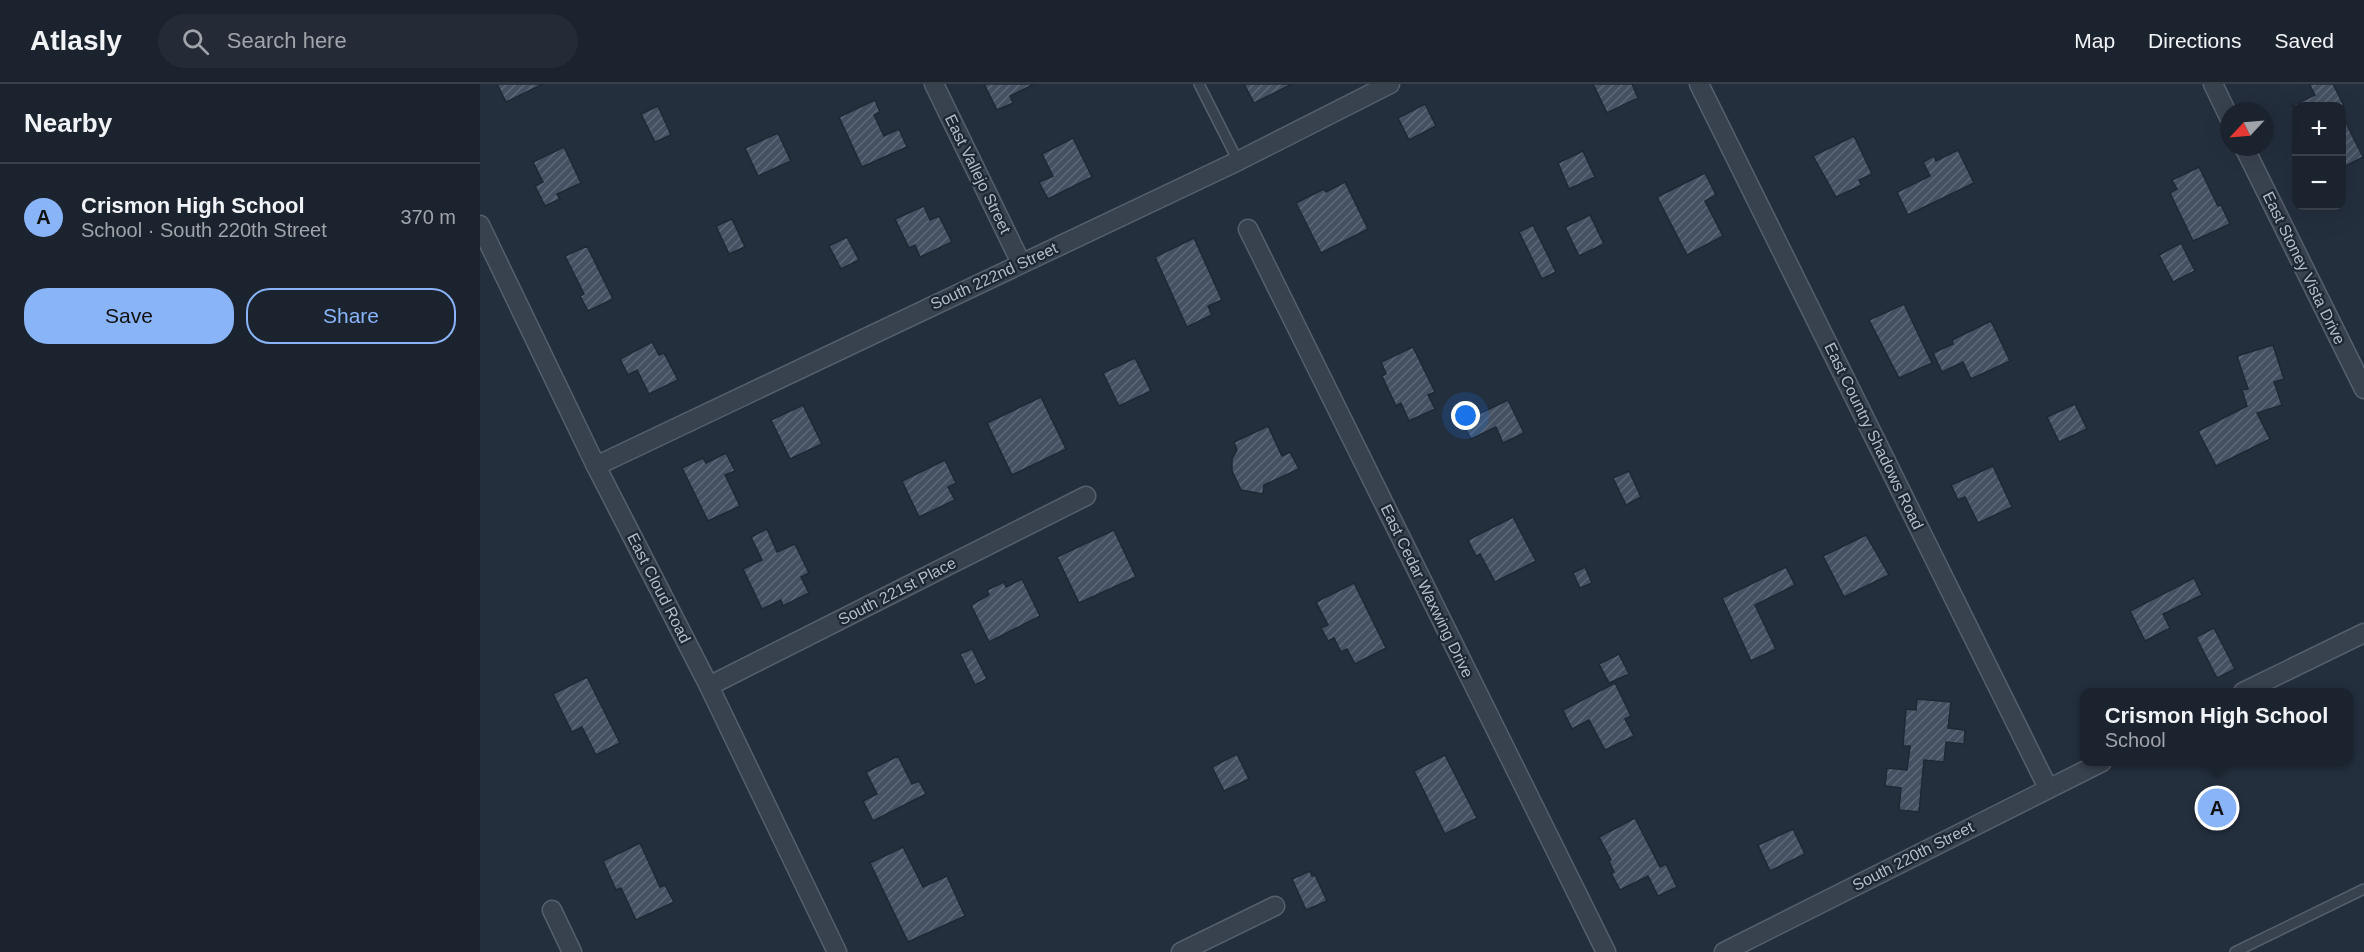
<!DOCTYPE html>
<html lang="en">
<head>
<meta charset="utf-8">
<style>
	body { margin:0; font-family:Helvetica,sans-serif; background:#242b36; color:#f1f3f6 }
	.controls { position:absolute; right:18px; top:18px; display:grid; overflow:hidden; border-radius:12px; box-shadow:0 6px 24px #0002 }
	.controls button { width:54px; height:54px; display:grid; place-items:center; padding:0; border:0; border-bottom:2px solid #39404a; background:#1b232e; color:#f1f3f6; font:30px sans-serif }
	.compass { position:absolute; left:1740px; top:18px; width:54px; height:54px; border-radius:50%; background:#1b232e; box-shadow:0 6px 24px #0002; rotate:244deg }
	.you { position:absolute; left:986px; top:332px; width:21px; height:21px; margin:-15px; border:4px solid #fff; border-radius:50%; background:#1a73e8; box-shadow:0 0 0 9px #1a73e833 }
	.badge { display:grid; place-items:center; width:39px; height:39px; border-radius:50%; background:#8ab4f8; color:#111; font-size:20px; font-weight:700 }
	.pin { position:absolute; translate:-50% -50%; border:3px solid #fff; box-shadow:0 2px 6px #0006 }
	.popup { position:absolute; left:1600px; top:604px; width:273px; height:78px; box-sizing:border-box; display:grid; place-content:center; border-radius:12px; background:#1b232e; filter:drop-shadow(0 2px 4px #0005); font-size:20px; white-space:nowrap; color:#a0a4aa }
	.popup b { font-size:22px; color:#f1f3f6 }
	.popup::after { content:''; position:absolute; left:50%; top:100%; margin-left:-12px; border:12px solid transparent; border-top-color:#1b232e }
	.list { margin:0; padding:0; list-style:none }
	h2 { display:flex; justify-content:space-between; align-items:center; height:78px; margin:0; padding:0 24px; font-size:26px }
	h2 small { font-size:20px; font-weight:400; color:#a0a4aa }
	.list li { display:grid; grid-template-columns:39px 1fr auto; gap:18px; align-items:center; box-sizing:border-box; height:108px; padding:0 24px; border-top:2px solid #39404a }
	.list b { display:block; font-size:22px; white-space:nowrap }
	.list p { margin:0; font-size:20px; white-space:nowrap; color:#a0a4aa }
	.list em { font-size:20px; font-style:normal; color:#a0a4aa }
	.actions { display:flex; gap:12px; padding:18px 24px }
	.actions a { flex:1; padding:14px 0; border:2px solid #8ab4f8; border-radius:24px; text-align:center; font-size:21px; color:#8ab4f8 }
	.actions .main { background:#8ab4f8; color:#111 }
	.icon { flex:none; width:33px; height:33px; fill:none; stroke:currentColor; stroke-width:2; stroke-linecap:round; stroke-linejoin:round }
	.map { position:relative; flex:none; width:1884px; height:868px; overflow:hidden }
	header { display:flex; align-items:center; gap:36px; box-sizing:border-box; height:84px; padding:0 30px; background:#1b232e; border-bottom:2px solid #39404a }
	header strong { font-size:28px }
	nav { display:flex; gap:33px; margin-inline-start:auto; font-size:21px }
	.search { width:420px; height:54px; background:#242b36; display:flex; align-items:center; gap:15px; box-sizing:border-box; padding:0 21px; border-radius:33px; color:#a0a4aa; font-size:22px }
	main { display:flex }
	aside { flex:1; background:#1b232e }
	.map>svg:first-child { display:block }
	.building { fill:url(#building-hatch); stroke:#1f2835; stroke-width:1.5 }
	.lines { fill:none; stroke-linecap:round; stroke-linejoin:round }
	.service-casing { stroke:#565f6c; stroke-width:12 }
	.minor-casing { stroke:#565f6c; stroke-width:21 }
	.service { stroke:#38414e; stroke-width:9 }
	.minor { stroke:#38414e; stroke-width:18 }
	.labels { text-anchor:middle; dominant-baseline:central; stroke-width:4.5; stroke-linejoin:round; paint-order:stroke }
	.street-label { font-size:16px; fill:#b4bcc9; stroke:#1d2633 }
</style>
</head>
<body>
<header>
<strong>Atlasly</strong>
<div class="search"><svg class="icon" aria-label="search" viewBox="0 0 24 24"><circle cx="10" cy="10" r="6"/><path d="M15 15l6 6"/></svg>Search here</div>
<nav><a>Map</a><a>Directions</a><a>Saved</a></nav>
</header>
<main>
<aside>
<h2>Nearby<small></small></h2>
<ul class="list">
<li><span class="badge">A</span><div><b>Crismon High School</b><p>School · South 220th Street</p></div><em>370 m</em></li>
</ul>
<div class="actions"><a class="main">Save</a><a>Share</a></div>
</aside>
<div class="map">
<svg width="1884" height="868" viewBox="0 0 1884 868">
	<defs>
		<pattern id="building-hatch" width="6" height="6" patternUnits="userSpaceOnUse" patternTransform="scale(1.5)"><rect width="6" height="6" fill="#455162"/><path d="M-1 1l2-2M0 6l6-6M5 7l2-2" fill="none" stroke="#5d6877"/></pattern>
	</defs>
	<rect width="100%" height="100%" fill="#242f3e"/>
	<g class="building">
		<polygon points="17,0 63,0 26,18"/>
		<polygon points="504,0 554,0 530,12 533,19 517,26"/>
		<polygon points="764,0 812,0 774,19"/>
		<polygon points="1113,0 1152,0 1158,14 1127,29"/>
		<polygon points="1829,0 1853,0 1864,22 1811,22 1835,11"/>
		<polygon points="395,16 400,28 394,31 404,52 419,45 427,63 382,83 359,33"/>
		<polygon points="945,20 956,42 929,56 918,34"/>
		<polygon points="178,22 191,51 175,58 161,30"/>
		<polygon points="1862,31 1883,73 1862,84"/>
		<polygon points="298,49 311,77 278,92 265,64"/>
		<polygon points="1374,52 1392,90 1379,96 1382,101 1356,113 1333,72"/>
		<polygon points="593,54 612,93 568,115 559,98 573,92 562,70"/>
		<polygon points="84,63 101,99 77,110 80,115 65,122 55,102 63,98 53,78"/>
		<polygon points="1478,66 1494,99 1428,131 1417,108 1450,92 1443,78 1454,72 1456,77"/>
		<polygon points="1103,67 1115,93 1089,105 1078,79"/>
		<polygon points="1719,83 1738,122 1741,121 1750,140 1713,157 1690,109 1697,105 1692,96"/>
		<polygon points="1225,89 1236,111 1225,117 1243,152 1207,171 1177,113"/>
		<polygon points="865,98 888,145 841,169 816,119 844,105 846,108"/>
		<polygon points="444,122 450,136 459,132 472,158 440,173 435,161 429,164 415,135"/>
		<polygon points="1110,131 1124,160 1099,172 1085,143"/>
		<polygon points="252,135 265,163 249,170 236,142"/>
		<polygon points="1053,141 1076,188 1062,195 1039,148"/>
		<polygon points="367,153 379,176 361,185 349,162"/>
		<polygon points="714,154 742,216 728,222 732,231 707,243 675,173"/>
		<polygon points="1701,159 1715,187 1693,198 1679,171"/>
		<polygon points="107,162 133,215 108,227 100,212 104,210 85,172"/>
		<polygon points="1424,220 1452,279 1419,294 1389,236"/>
		<polygon points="1511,237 1530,277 1491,295 1483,278 1462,288 1453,269 1473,260 1472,256"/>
		<polygon points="172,258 179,271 184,269 198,296 169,310 157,286 148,291 140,275"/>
		<polygon points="1793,261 1804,295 1794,298 1802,321 1777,329 1790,355 1736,382 1718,347 1767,322 1762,306 1768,305 1757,272"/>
		<polygon points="933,263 955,308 948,311 955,325 929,337 921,319 916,322 902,292 906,290 901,278"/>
		<polygon points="655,274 671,307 639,322 623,289"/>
		<polygon points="561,313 586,365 532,391 507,339"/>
		<polygon points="1028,316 1044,349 1023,359 1016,343 991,355 982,338"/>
		<polygon points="1595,320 1607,345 1579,358 1567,333"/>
		<polygon points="323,321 342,360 310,375 291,336"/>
		<polygon points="788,342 802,372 810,368 819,385 784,401 783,410 761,406 752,387 752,375 757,366 754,358"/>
		<polygon points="246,369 255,387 245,391 260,422 228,437 202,384 223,374 226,379"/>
		<polygon points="465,376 476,399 468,403 475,416 439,433 422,397"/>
		<polygon points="1513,382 1532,423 1498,439 1485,413 1478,416 1471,401"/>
		<polygon points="1149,387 1161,413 1146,421 1133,394"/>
		<polygon points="1033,433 1056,477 1015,498 1000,470 996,472 988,456"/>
		<polygon points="287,445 297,468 315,460 329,489 321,493 329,509 303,522 301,516 282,525 263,485 282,476 271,453"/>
		<polygon points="634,446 656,493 599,519 577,473"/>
		<polygon points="1386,451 1409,491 1364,513 1343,472"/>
		<polygon points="1105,483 1112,499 1100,504 1093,489"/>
		<polygon points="1306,483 1315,501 1275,521 1296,565 1271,577 1242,514"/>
		<polygon points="1714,494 1722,511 1683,530 1690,544 1665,557 1650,527"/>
		<polygon points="542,495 560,532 509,558 491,521 509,511 507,506 524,498 526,503"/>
		<polygon points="874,499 906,564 875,580 867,565 861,568 854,554 848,557 841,544 848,541 836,518"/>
		<polygon points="1734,544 1755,585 1737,594 1716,553"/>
		<polygon points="492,565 507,595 495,601 480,570"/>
		<polygon points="1139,570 1149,590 1129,599 1119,580"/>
		<polygon points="107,593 140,659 116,671 102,643 92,648 73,610"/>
		<polygon points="1135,599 1151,632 1145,635 1154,652 1125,666 1109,636 1092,645 1083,626"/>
		<polygon points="1437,615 1471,618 1468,644 1485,646 1484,660 1466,658 1464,678 1444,676 1439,728 1419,726 1421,704 1405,702 1407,684 1427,686 1430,662 1423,662 1426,625 1436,626"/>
		<polygon points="757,670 769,695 744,707 732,683"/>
		<polygon points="965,671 997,734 965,750 934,687"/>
		<polygon points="418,672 432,700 439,697 446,710 393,737 383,717 397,710 386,688"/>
		<polygon points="1155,734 1180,783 1186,780 1197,803 1178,812 1168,792 1140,806 1131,789 1134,788 1129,777 1131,776 1119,753"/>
		<polygon points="1313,745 1325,770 1290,787 1278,761"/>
		<polygon points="160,759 180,803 185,801 194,818 156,836 141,804 136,806 123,777"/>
		<polygon points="423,763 443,803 467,792 485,832 428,858 390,779"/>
		<polygon points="830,787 832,792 835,791 847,817 826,826 812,795"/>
	</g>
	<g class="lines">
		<defs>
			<g id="service">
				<polyline points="719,0 758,77"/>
				<polyline points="1755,868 1884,805"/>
			</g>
			<g id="minor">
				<polyline points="454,0 541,179"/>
				<polyline points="1219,0 1568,704"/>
				<polyline points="1733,0 1749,33"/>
				<polyline points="1764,63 1884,305"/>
				<polyline points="0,141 116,382 229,602 357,868"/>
				<polyline points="768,145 1126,868"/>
				<polyline points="116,382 758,77 910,0"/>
				<polyline points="229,602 606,412"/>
				<polyline points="1763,608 1884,549"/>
				<polyline points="72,826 92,868"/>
				<polyline points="701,868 795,822"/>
				<polyline points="1244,868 1622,678"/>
			</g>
		</defs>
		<use href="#service" class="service-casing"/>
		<use href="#minor" class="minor-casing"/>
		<use href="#service" class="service"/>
		<use href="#minor" class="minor"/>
	</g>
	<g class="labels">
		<g class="street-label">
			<text transform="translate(498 90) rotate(64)">East Vallejo Street</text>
			<text transform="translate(1824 184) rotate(64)">East Stoney Vista Drive</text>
			<text transform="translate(514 192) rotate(-25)">South 222nd Street</text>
			<text transform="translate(1394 352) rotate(64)">East Country Shadows Road</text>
			<text transform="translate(179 504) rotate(63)">East Cloud Road</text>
			<text transform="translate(417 507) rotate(-27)">South 221st Place</text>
			<text transform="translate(947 507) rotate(64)">East Cedar Waxwing Drive</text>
			<text transform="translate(1433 772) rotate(-27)">South 220th Street</text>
		</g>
	</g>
</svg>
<div class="controls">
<button>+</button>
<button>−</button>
</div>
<svg class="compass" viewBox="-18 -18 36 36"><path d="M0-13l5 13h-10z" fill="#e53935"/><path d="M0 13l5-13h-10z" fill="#a0a4aa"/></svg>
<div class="you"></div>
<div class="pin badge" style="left:1737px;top:724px">A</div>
<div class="popup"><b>Crismon High School</b>School</div>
</div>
</main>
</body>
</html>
